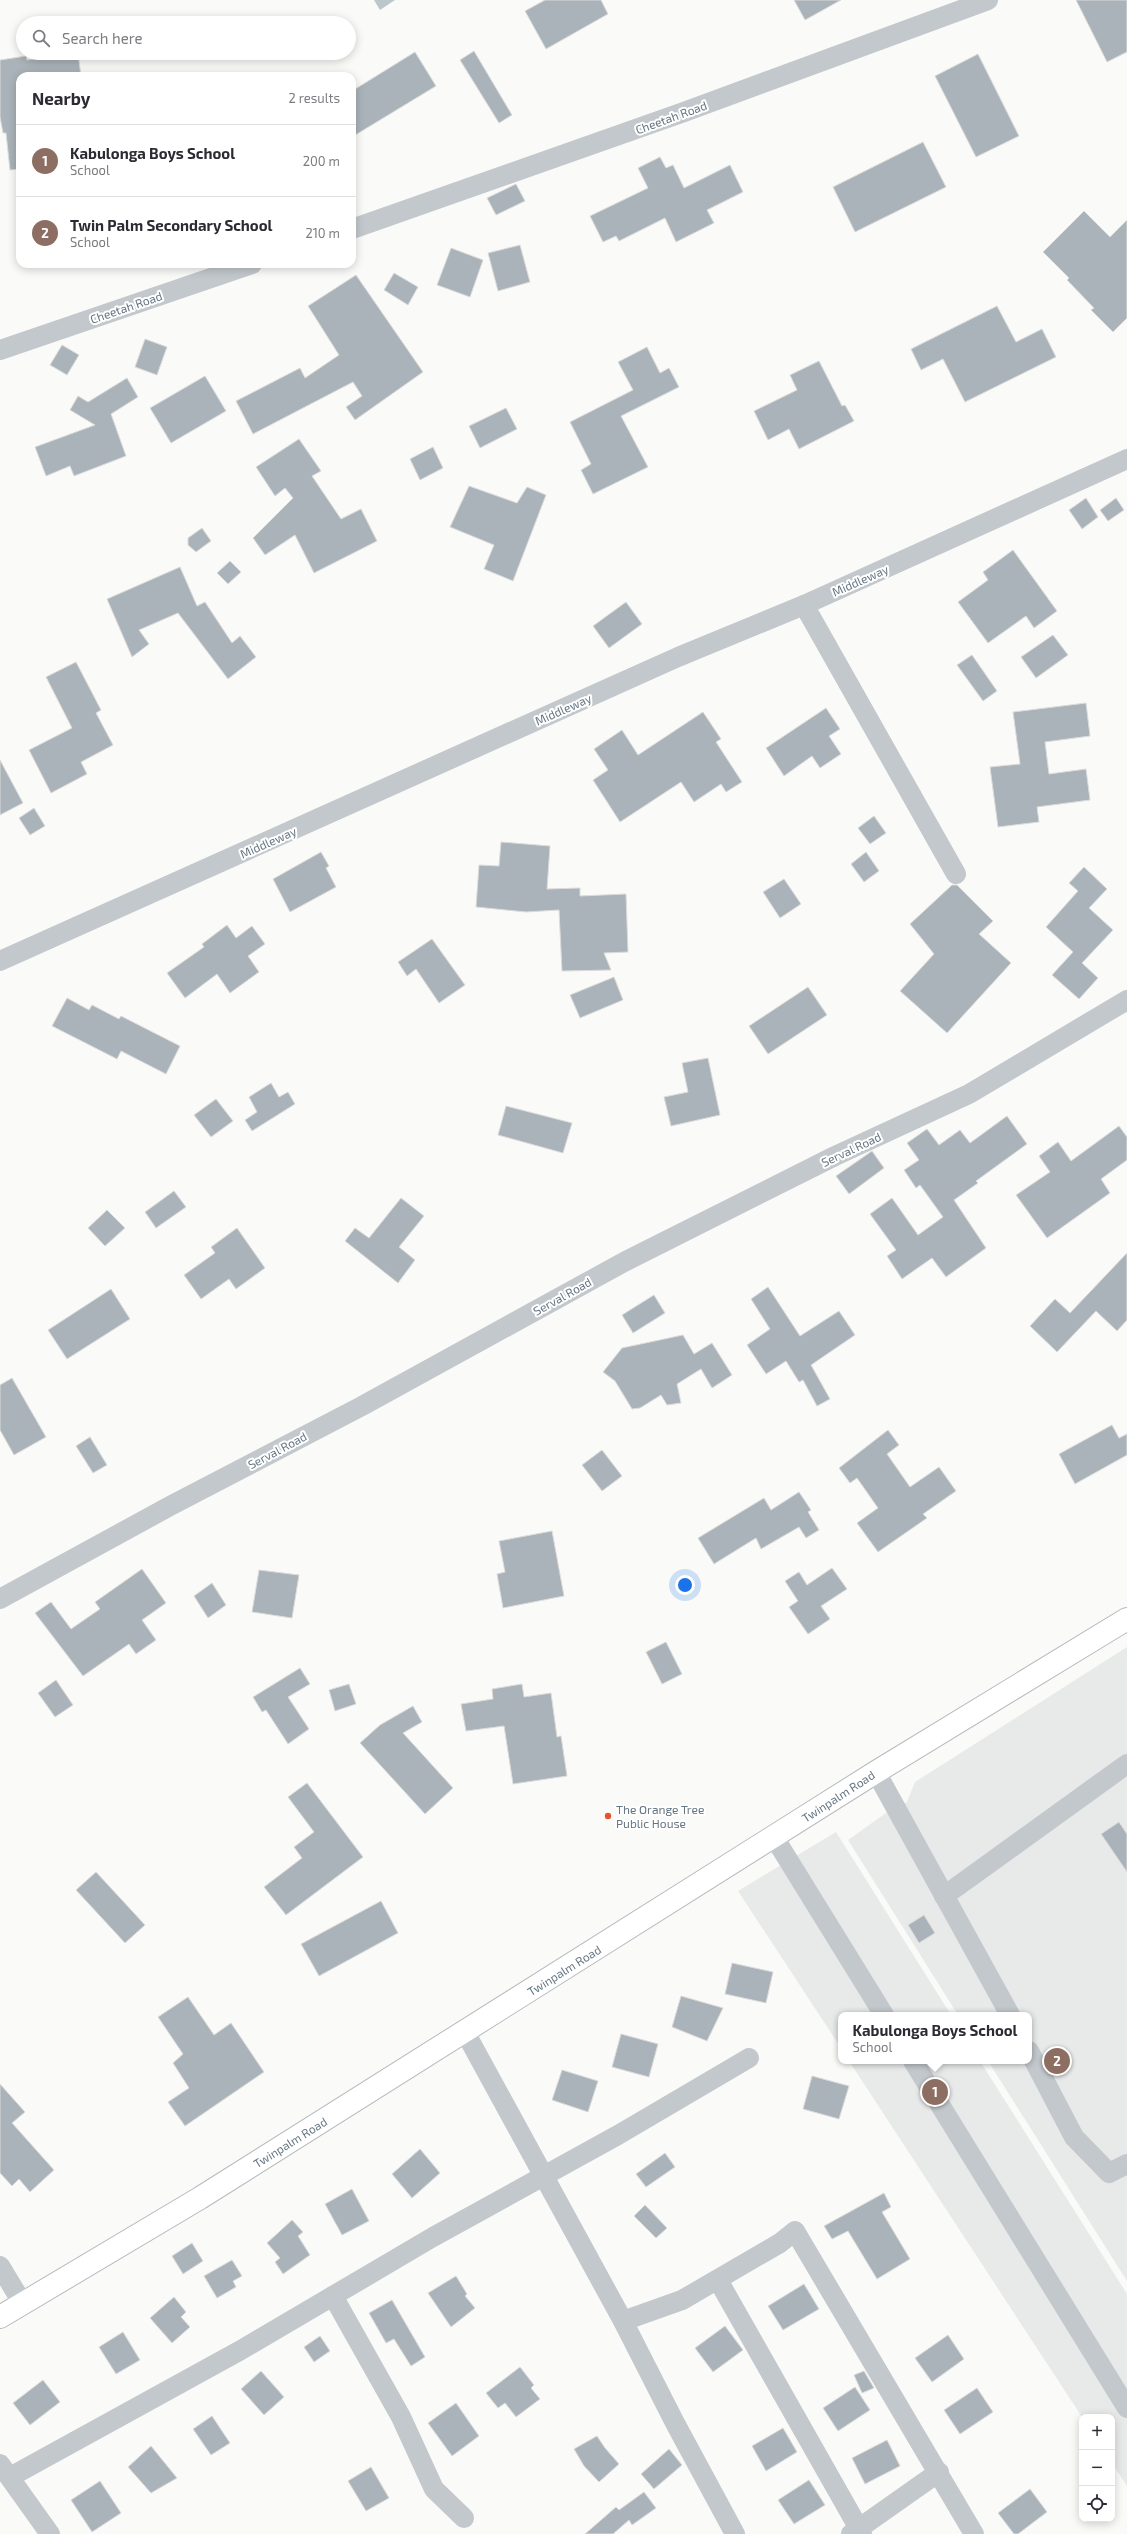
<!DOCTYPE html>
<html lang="en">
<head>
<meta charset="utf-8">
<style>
	body { margin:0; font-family:"Exo 2",sans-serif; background:#f2f2f3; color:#2b2b33 }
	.controls { position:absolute; right:12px; bottom:12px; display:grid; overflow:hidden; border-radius:8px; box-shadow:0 2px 10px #0003 }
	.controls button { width:36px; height:36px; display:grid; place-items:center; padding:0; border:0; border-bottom:1px solid #e1e1e2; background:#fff; color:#2b2b33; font:20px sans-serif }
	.you { position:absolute; left:685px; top:1585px; width:14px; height:14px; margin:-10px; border:3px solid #fff; border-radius:50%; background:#1a73e8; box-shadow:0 0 0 6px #1a73e833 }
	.badge { display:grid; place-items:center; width:26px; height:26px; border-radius:50%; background:#e4572e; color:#fff; font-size:13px; font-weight:700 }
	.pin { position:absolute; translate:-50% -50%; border:2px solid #fff; box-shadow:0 1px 4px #0006 }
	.popup { position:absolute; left:838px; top:2012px; width:194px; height:52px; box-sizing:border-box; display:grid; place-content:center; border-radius:8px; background:#fff; filter:drop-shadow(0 1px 3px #0005); font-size:13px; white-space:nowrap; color:#7c7c81 }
	.popup b { font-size:15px; color:#2b2b33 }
	.popup::after { content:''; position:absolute; left:50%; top:100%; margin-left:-8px; border:8px solid transparent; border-top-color:#fff }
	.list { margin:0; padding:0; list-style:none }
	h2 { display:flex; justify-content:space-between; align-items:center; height:52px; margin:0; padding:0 16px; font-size:17px }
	h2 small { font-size:13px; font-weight:400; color:#7c7c81 }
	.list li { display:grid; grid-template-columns:26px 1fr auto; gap:12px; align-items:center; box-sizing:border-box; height:72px; padding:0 16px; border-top:1px solid #e1e1e2 }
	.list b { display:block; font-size:15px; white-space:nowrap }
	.list p { margin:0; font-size:13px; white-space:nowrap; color:#7c7c81 }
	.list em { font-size:13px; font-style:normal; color:#7c7c81 }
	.icon { flex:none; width:22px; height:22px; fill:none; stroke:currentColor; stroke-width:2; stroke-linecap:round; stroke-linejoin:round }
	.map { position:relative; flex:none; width:1127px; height:2534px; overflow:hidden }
	.search { position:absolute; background:#fff; box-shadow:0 2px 10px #0003; left:16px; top:16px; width:340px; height:44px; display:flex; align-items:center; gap:10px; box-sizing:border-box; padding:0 14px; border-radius:22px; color:#7c7c81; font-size:15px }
	.panel { position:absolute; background:#fff; box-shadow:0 2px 10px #0003; left:16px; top:72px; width:340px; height:196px; border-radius:12px }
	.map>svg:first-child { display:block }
	.built { fill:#e8e9e9 }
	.water { fill:#bbc7cb }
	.building { fill:#aab3b9; stroke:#dcdcda }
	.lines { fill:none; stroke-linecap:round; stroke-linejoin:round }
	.major-casing { stroke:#b5babe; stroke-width:24 }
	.minor { stroke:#c3c8cc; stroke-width:20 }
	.major { stroke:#fff; stroke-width:22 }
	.poi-dot { fill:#e4572e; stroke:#fff; stroke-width:1.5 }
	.labels { text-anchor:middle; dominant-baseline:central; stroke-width:4; stroke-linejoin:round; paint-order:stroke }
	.street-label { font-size:12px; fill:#657683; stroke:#fff }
	.poi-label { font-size:12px; fill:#657683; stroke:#fff; text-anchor:start }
</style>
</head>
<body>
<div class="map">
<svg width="1127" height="2534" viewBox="0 0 1127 2534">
	<rect width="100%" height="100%" fill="#fafaf8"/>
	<g class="built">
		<polygon points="1127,1647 1127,2281 988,2061 1029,2061 1029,2015 958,2015 848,1840 886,1813 907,1802 915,1782"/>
		<polygon points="836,1832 951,2015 841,2015 841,2048 738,1891"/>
		<polygon points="849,2061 980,2061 1127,2294 1127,2486 1112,2463 1112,2417 1082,2417"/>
	</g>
	<polygon class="water" points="374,0 395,0 380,10"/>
	<g class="building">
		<polygon points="545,0 601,0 608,14 546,49 525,11"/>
		<polygon points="794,0 841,0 805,20"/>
		<polygon points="1076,0 1127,0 1127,52 1107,62"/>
		<polygon points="474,51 512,115 499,123 460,60"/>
		<polygon points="415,52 436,86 352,137 352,91"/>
		<polygon points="71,53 78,53 81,76 20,76 20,169 10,170 6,133 3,133 0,117 0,60 26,56 27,60"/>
		<polygon points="978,54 1019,136 976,157 935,76"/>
		<polygon points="923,142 946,187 855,232 833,187"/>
		<polygon points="660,157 666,168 673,165 684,188 730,165 743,192 707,210 714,223 676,242 665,218 619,241 616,236 603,242 590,216 648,188 638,168"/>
		<polygon points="516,184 525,201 496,215 487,198"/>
		<polygon points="1084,211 1110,237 1127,220 1127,318 1113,332 1091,310 1094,308 1067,280 1069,278 1043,252"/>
		<polygon points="520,245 530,282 498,291 488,253"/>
		<polygon points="451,248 483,260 470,297 437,285"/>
		<polygon points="394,273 418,287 408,305 384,290"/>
		<polygon points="356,275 423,372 355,420 346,407 362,396 353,382 253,434 236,401 300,368 305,378 339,355 308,306"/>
		<polygon points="997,306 1016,342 1042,329 1056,357 965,402 943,359 921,370 911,349"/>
		<polygon points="145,339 167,347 157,375 135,367"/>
		<polygon points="62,345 79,355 67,375 50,365"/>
		<polygon points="647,347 660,373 669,368 679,387 621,416 648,467 593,494 581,470 591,464 570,422 633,390 618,362"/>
		<polygon points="819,361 842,406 845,405 854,421 799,449 789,429 768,440 754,411 797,390 790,375"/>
		<polygon points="205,376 226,411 171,443 150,408"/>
		<polygon points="127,378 138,397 111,414 126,456 74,476 70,466 46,476 35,447 95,425 70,410 78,396 88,402"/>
		<polygon points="506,408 517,429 480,448 469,426"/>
		<polygon points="299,439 321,471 312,476 341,519 361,509 377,541 314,573 295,535 265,555 253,538 293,498 285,488 275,496 256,467"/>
		<polygon points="433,447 443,468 420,480 410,459"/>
		<polygon points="469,486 517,503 527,487 546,495 513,581 484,569 494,545 450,527"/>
		<polygon points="1086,498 1098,517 1082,529 1069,510"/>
		<polygon points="1116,498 1124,510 1108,521 1100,510"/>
		<polygon points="202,528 211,541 196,552 188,545 188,538"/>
		<polygon points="1013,550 1057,611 1034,628 1026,616 988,643 958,602 988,580 983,572"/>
		<polygon points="230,561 241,572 228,584 217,573"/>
		<polygon points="180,567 197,606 205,602 232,643 240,636 256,657 228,679 178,613 139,630 149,644 132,657 107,599"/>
		<polygon points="626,602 642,624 609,648 593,626"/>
		<polygon points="1053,635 1068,655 1036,678 1021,657"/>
		<polygon points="972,655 997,691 983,701 957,665"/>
		<polygon points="76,662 101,710 96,713 113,745 81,762 87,774 51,793 29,750 72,728 46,677"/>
		<polygon points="1086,703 1090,736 1045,742 1049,774 1086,769 1090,800 1037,807 1039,822 998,827 990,767 1020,764 1013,712"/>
		<polygon points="826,708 840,729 829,736 841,754 820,768 812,756 784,776 766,748"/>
		<polygon points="703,712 721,739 716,742 742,782 726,792 721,784 694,802 681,782 620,822 593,780 608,770 594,749 622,730 638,755"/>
		<polygon points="0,760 23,803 0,815"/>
		<polygon points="34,808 45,826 30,835 19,818"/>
		<polygon points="874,816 886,833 870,844 858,828"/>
		<polygon points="501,842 550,846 547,889 580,888 580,896 626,894 628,952 604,953 611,970 562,971 559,910 526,912 476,907 479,865 499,866"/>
		<polygon points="321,852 329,866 326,868 336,887 290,912 273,879"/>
		<polygon points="866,852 879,871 864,882 851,864"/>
		<polygon points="1084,867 1107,889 1089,908 1113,930 1082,963 1098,978 1079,999 1052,975 1073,952 1046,927 1078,891 1069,883"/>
		<polygon points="784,879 801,904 780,918 763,892"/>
		<polygon points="952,885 957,885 993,921 979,934 1011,963 947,1033 900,991 934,954 910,924"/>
		<polygon points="227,925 236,938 252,926 265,944 248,956 259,972 230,993 217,974 185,998 167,973 204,947 202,944"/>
		<polygon points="432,939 465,985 439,1003 416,969 407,976 398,962"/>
		<polygon points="614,977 623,1000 580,1018 570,995"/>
		<polygon points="808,987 827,1015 768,1054 749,1026"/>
		<polygon points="67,998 89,1010 92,1005 119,1019 121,1016 180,1046 166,1074 121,1051 117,1059 52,1026"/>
		<polygon points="708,1058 720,1115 671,1126 664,1097 688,1092 682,1063"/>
		<polygon points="271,1083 279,1097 288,1092 295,1104 252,1131 245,1120 257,1112 249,1097"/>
		<polygon points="216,1099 233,1121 211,1137 194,1115"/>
		<polygon points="506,1106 572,1123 563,1153 498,1135"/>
		<polygon points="1007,1116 1027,1144 976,1181 978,1183 954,1200 986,1248 946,1277 932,1258 902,1279 887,1256 896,1250 870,1214 892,1198 918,1235 943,1217 920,1185 916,1188 904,1170 919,1160 907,1143 927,1129 939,1145 960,1130 970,1143"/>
		<polygon points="1119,1126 1127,1137 1127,1160 1101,1179 1110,1193 1047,1238 1016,1195 1050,1172 1039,1156 1058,1142 1071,1161"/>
		<polygon points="872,1151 884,1168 849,1194 836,1176"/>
		<polygon points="174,1191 186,1207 156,1228 145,1212"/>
		<polygon points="401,1198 424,1216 399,1247 415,1260 398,1283 345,1241 355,1228 369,1238"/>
		<polygon points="107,1210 125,1228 105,1246 88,1228"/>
		<polygon points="237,1228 265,1268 236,1289 229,1279 201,1299 184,1275 215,1253 211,1247"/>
		<polygon points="1127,1253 1127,1320 1117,1331 1096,1311 1057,1352 1030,1326 1055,1299 1070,1313"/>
		<polygon points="768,1287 800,1336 839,1311 855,1335 811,1365 830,1399 817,1406 803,1380 799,1382 786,1361 766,1374 747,1345 770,1329 751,1299"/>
		<polygon points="111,1289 130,1319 67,1359 48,1330"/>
		<polygon points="654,1295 665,1313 633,1333 622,1315"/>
		<polygon points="683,1335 694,1354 712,1343 732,1375 712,1388 701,1369 677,1384 681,1403 667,1405 661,1395 640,1408 632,1409 615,1381 603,1372 622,1348"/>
		<polygon points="12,1378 46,1437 14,1455 0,1430 0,1385"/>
		<polygon points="1112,1425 1119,1438 1127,1434 1127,1455 1075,1484 1059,1454"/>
		<polygon points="888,1430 899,1445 887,1454 910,1487 939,1467 956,1491 923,1514 927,1518 878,1552 857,1523 878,1508 857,1478 850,1483 839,1468"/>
		<polygon points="90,1437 107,1465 93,1473 76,1446"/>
		<polygon points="602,1450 622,1476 602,1491 582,1465"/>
		<polygon points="799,1492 811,1510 808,1512 819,1530 806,1538 799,1527 761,1549 756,1538 714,1564 698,1538 764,1498 771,1510"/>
		<polygon points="552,1531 564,1596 503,1608 497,1574 505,1572 499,1541"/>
		<polygon points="832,1568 847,1589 821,1606 830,1619 808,1634 789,1607 798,1601 785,1581 799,1572 807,1585"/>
		<polygon points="142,1569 166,1603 142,1620 156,1640 136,1654 129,1644 83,1676 35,1613 51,1602 71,1629 100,1609 95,1602"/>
		<polygon points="259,1570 299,1575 292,1618 252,1612"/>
		<polygon points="212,1583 226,1605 208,1618 194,1596"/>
		<polygon points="666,1642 682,1674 662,1684 646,1652"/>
		<polygon points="300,1668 310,1684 288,1697 309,1729 288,1744 266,1710 262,1712 253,1697"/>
		<polygon points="56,1680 73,1705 55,1717 38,1693"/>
		<polygon points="349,1684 356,1704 335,1711 329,1690"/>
		<polygon points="522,1684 524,1697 551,1693 557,1737 561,1736 567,1776 513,1784 504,1726 466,1731 461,1704 493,1699 492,1689"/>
		<polygon points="413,1706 422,1722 403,1733 453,1788 425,1814 360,1743 380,1725"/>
		<polygon points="307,1783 363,1857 286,1915 264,1887 302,1858 294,1847 314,1832 288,1797"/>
		<polygon points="1119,1822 1127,1834 1127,1872 1101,1834"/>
		<polygon points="96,1872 145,1925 125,1943 76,1890"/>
		<polygon points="381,1901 398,1933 319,1976 301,1944"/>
		<polygon points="924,1915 935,1933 919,1943 908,1925"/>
		<polygon points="732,1963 773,1972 766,2003 725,1994"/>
		<polygon points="681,1996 723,2008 707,2041 672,2027"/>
		<polygon points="188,1997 214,2035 231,2023 264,2072 185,2126 168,2102 189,2088 173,2063 183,2054 158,2017"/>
		<polygon points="621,2034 658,2044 649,2077 612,2067"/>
		<polygon points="562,2070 598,2081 588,2112 552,2100"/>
		<polygon points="812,2076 849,2086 839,2119 803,2109"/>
		<polygon points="0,2084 25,2112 12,2123 54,2170 30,2192 19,2179 12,2186 0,2173"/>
		<polygon points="420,2149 440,2173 412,2198 392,2174"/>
		<polygon points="665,2153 675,2167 646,2187 636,2174"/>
		<polygon points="352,2189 369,2221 342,2235 325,2204"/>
		<polygon points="884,2193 891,2207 882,2212 910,2259 877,2279 848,2231 832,2239 824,2226"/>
		<polygon points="645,2205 667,2228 656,2238 634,2216"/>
		<polygon points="292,2220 303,2232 298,2236 310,2255 283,2274 275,2262 280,2258 267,2243"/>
		<polygon points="192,2243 203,2261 183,2274 172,2256"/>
		<polygon points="232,2260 242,2276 233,2281 236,2287 217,2298 204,2276"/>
		<polygon points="456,2276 467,2294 465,2296 475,2308 451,2327 428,2293"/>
		<polygon points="804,2284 819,2309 783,2330 768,2306"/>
		<polygon points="174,2297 186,2312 181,2317 190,2327 172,2343 150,2318"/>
		<polygon points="392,2300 425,2357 411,2366 394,2339 386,2343 369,2313"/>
		<polygon points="725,2326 743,2350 713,2372 695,2348"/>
		<polygon points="123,2332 140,2360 116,2374 99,2347"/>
		<polygon points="948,2335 964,2359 932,2382 915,2358"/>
		<polygon points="320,2336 330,2351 314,2362 304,2347"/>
		<polygon points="520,2367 534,2385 531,2388 540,2399 516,2417 505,2403 498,2408 486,2393"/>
		<polygon points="261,2371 284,2397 264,2415 241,2389"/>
		<polygon points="864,2371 874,2388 862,2393 854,2375"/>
		<polygon points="43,2380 60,2402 30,2425 13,2403"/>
		<polygon points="855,2387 870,2410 838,2431 823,2408"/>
		<polygon points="977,2388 993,2412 960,2434 944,2410"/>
		<polygon points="456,2403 479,2436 452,2456 428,2423"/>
		<polygon points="212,2416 230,2443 211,2455 193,2429"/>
		<polygon points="783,2428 797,2452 766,2471 752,2446"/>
		<polygon points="597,2436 605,2448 619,2464 599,2482 584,2466 574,2449"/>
		<polygon points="887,2440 900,2466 865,2484 852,2458"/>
		<polygon points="151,2446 177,2478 151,2493 128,2467"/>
		<polygon points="669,2449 682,2465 654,2489 641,2474"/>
		<polygon points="371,2467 389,2498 366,2511 348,2481"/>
		<polygon points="809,2480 825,2505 794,2524 778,2500"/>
		<polygon points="100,2481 121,2513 92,2532 71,2500"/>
		<polygon points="1030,2489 1047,2512 1018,2534 1014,2534 998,2513"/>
		<polygon points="644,2492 656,2508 632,2525 629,2520 613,2534 585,2534 616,2507 619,2510"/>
	</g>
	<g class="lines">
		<defs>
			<polyline id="major" points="0,2317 200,2198 876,1772 1127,1619"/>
		</defs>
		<use href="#major" class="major-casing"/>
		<g class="minor">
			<polyline points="352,229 684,112 988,0"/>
			<polyline points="0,350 252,264"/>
			<polyline points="804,605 956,874"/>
			<polyline points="0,961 678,657 804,605 1127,459"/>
			<polyline points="0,1599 170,1506 362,1406 624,1262 835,1156 969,1094 1127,1000"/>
			<polyline points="876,1772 1010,2015"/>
			<polyline points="774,1837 884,2015"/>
			<polyline points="944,1896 1127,1764"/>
			<polyline points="465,2032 623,2321 675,2423 735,2534"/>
			<polyline points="1029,2051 1074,2137 1109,2173 1127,2164"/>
			<polyline points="913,2061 1127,2408"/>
			<polyline points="0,2266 23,2304"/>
			<polyline points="718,2280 862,2534"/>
			<polyline points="333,2296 401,2417 434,2489 464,2518"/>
			<polyline points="623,2321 682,2300 780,2243 795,2231 974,2534"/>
			<polyline points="0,2464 50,2534"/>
			<polyline points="10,2477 241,2350 433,2237 618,2135 749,2058"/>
			<polyline points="851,2534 939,2472"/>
		</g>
		<use href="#major" class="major"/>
	</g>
	<circle class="poi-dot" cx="608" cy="1816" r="4"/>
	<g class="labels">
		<g class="street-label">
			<text transform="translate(671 117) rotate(-20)">Cheetah Road</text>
			<text transform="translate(126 307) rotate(-19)">Cheetah Road</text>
			<text transform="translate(860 580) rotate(-24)">Middleway</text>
			<text transform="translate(563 709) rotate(-24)">Middleway</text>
			<text transform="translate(268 842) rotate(-24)">Middleway</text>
			<text transform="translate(851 1149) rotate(-25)">Serval Road</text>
			<text transform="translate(562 1296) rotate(-29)">Serval Road</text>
			<text transform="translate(277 1450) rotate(-28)">Serval Road</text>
			<text transform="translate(838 1796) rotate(-33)">Twinpalm Road</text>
			<text transform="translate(564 1970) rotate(-32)">Twinpalm Road</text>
			<text transform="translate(290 2142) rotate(-32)">Twinpalm Road</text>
		</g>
		<g class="poi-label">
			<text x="616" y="1809">The Orange Tree<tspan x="616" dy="14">Public House</tspan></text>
		</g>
	</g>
</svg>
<div class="controls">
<button>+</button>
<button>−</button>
<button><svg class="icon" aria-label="locate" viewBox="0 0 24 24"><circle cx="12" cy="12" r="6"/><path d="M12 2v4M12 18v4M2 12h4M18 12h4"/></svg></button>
</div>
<div class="you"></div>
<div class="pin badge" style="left:935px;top:2092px;background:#8d6e63">1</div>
<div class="popup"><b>Kabulonga Boys School</b>School</div>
<div class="pin badge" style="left:1057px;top:2061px;background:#8d6e63">2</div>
<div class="search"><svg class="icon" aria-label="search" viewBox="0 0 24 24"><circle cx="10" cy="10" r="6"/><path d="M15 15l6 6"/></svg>Search here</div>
<section class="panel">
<h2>Nearby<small>2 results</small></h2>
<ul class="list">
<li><span class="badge" style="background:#8d6e63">1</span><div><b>Kabulonga Boys School</b><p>School</p></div><em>200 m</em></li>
<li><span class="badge" style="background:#8d6e63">2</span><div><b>Twin Palm Secondary School</b><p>School</p></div><em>210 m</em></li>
</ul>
</section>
</div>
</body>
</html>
